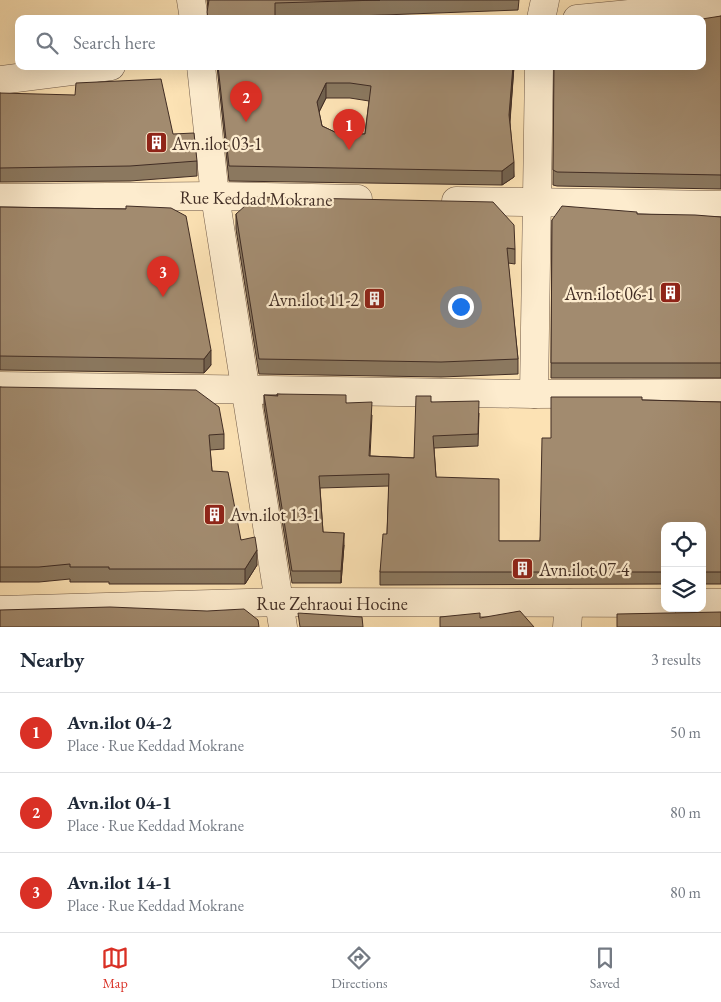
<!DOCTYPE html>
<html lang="en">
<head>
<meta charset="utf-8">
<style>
	body { margin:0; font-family:"EB Garamond",serif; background:#f2f2f3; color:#1f2937 }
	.controls { position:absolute; right:15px; bottom:15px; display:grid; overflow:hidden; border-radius:10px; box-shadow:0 5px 20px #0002 }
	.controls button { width:45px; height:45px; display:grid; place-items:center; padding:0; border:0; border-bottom:1px solid #e0e1e3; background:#fff; color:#1f2937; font:25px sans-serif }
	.you { position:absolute; left:460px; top:306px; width:18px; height:18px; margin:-12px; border:4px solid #fff; border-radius:50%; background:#1a73e8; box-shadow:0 0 0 8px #1a73e833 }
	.badge { display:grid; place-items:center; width:32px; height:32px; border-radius:50%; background:#d93025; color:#fff; font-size:16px; font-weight:700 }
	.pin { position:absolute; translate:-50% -41px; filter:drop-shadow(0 1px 2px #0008) }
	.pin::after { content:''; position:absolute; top:26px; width:18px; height:15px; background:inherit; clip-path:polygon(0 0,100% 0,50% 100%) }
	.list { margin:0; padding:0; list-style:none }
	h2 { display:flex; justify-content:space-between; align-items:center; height:65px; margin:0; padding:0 20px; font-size:21px }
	h2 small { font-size:16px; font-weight:400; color:#747a83 }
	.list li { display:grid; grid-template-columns:32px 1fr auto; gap:15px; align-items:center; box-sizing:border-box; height:80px; padding:0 20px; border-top:1px solid #e0e1e3 }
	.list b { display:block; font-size:19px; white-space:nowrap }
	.list p { margin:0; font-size:16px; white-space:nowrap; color:#747a83 }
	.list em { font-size:16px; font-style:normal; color:#747a83 }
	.icon { flex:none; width:28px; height:28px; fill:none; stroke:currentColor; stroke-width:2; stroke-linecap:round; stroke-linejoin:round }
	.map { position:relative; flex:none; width:721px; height:627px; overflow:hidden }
	.search { position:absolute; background:#fff; box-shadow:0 5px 20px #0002; left:15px; right:15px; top:15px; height:55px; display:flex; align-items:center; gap:12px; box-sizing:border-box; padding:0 18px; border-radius:10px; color:#747a83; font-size:19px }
	.sheet { height:305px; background:#fff }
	nav { display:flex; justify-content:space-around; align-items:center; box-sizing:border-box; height:70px; border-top:1px solid #e0e1e3; background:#fff; font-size:14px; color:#747a83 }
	nav a { display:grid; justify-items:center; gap:2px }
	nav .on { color:#d93025 }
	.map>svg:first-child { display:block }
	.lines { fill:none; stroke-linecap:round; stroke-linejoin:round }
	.minor-casing { stroke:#705a48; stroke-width:29 }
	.tertiary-casing { stroke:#705a48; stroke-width:29 }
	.minor { stroke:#fdecce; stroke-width:28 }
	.tertiary { stroke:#fdecce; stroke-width:28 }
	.wall { fill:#8b785f; stroke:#412d24; fill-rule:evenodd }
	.shaded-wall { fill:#71614e; stroke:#412d24 }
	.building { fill:#a28b6f; stroke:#412d24; fill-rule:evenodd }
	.labels { text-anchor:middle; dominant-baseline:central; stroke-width:4.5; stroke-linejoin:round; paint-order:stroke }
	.poi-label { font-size:18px; fill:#412d24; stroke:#fdecce; text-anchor:start }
	.street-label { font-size:18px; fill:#412d24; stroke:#fdecce }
</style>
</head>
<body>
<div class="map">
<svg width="721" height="627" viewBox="0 0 721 627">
	<rect width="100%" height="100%" fill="#fce2b4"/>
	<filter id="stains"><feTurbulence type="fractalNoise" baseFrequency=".004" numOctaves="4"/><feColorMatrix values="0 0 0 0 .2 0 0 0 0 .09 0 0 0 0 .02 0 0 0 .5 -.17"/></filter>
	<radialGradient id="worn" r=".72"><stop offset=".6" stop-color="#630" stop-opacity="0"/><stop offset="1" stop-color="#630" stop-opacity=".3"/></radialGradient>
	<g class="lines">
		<defs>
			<g id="minor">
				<polyline points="191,0 194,19"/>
				<polyline points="541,19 545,0"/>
				<polyline points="577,19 721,5"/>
				<polyline points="201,66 215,196 283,627"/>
				<polyline points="0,80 111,66"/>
				<polyline points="0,198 215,196 358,199"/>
				<polyline points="456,201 721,205"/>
				<polyline points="0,386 534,394 721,393"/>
				<polyline points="534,394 539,66"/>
				<polyline points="567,627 569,603"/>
			</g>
			<g id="tertiary">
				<polyline points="702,603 721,603"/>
				<polyline points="0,610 279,602 665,603"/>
			</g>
		</defs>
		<use href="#minor" class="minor-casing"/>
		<use href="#tertiary" class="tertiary-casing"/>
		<use href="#minor" class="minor"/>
		<use href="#tertiary" class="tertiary"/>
	</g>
	<g class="wall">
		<polygon points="207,0 519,0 518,10 275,19 207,19 208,8"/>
		<polygon points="721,16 721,189 557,186 553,185 554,66"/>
		<path d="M217,66H514L510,122L514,177L502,185L229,181ZM326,98H350L369,101L365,134H339L322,126L319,112Z"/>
		<polygon points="0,93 197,161 197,176 130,181 0,182"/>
		<polygon points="0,207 126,209 211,365 204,373 0,370"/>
		<polygon points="236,214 515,249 515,264 508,263 518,359 518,374 441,377 259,374 236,229"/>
		<polygon points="637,214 721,217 721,378 551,378 552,220"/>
		<polygon points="0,387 224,434 224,449 210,450 212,471 241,540 257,565 245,584 109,584 109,582 70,582 70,579 39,582 0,582"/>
		<polygon points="277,394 346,403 372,415 370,456 414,458 431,402 479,413 478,446 434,448 436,477 499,541 540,541 551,438 642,400 721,402 721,584 702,584 702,526 665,526 665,584 380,585 380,572 387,534 389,486 320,488 323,532 344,545 341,583 292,583 264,407 264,395 277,395"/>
	</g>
	<g class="shaded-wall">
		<polygon points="513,66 514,66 509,130 509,115"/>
		<polygon points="326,83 326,98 317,116 317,102"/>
		<polygon points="514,162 514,177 502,185 502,171"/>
		<polygon points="211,350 211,365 204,373 204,359"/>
		<polygon points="344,533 344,545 341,583 341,571"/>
		<polygon points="257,550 257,565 245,584 245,569"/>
	</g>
	<g class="building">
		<polygon points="209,0 380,0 275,3 275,19 208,19 207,12"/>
		<polygon points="721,16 721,175 557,172 553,170 554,66 702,66 702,19"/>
		<path d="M218,66H513L509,115L514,162L502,171L229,166ZM326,83H350L371,86L365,134H339L322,126L317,102Z"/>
		<polygon points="161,79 173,134 194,133 197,161 130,166 0,168 0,93 75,95 76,83"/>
		<polygon points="255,197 493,202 514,225 515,249 507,248 518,359 441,362 259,359 236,214"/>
		<polygon points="126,206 171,208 186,216 211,350 204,359 0,356 0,207 126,209"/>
		<polygon points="562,206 637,212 637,214 695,215 721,217 721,363 551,363 552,220"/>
		<polygon points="0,387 196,390 219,407 224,434 209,435 212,471 228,472 241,540 255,537 257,550 245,569 109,569 109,567 70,567 70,564 39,567 0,567"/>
		<polygon points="277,394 346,395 346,403 372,402 369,456 414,458 416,396 431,396 431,402 479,401 478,434 433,436 436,477 499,479 499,541 540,541 542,438 551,438 551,397 642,397 642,400 721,402 721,572 702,572 702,526 665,526 665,572 380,572 383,534 387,534 389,474 319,476 323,532 344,533 341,571 292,571 264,395 278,396"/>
		<polygon points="110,607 207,611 244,609 258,620 259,627 0,627 0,610"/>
		<polygon points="520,611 534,627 440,627 440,617 480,613 480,618"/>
		<polygon points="721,612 721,627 617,627 617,614"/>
		<polygon points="298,613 362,617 363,627 300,627"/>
	</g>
	<defs>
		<symbol id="building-square" viewBox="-11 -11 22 22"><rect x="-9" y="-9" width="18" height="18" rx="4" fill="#8f2418" stroke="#fdecce"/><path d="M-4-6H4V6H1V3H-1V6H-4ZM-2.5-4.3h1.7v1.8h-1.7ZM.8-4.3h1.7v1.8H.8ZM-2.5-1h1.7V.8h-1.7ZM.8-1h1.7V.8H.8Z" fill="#fff"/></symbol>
	</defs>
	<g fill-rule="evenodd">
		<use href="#building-square" x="144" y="130" width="25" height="25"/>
		<use href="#building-square" x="658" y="280" width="25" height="25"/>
		<use href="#building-square" x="362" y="286" width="25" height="25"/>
		<use href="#building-square" x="202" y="502" width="25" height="25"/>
		<use href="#building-square" x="510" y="556" width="25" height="25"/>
	</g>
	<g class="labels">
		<g class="poi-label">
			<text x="172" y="143">Avn.ilot 03-1</text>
			<text x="655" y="293" text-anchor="end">Avn.ilot 06-1</text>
			<text x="359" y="299" text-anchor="end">Avn.ilot 11-2</text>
			<text x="230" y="514">Avn.ilot 13-1</text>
			<text x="539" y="569">Avn.ilot 07-4</text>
		</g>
		<g class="street-label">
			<text transform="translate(256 198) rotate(1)">Rue Keddad Mokrane</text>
			<text x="332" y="603">Rue Zehraoui Hocine</text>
		</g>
	</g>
	<rect width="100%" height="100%" filter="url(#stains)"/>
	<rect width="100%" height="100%" fill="url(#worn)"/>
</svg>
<div class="controls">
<button><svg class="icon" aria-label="locate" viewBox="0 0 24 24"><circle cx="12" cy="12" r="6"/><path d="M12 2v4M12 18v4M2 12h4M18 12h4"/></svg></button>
<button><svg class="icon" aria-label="layers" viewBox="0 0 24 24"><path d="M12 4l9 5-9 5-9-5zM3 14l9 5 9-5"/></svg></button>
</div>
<div class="you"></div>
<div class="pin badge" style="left:349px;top:150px">1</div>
<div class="pin badge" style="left:246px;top:122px">2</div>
<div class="pin badge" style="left:163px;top:297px">3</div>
<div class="search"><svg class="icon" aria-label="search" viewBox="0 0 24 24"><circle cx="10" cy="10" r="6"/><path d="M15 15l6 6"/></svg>Search here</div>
</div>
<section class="sheet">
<h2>Nearby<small>3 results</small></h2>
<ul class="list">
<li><span class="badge">1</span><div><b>Avn.ilot 04-2</b><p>Place · Rue Keddad Mokrane</p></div><em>50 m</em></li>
<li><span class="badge">2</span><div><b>Avn.ilot 04-1</b><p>Place · Rue Keddad Mokrane</p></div><em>80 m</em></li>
<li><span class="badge">3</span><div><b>Avn.ilot 14-1</b><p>Place · Rue Keddad Mokrane</p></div><em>80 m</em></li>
</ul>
</section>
<nav>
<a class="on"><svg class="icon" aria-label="map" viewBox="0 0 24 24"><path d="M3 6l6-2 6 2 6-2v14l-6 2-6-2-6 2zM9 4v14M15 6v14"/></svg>Map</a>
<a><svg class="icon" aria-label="directions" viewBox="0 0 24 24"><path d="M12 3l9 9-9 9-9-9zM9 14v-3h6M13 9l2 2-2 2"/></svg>Directions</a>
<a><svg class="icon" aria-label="saved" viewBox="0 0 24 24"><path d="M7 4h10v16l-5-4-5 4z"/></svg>Saved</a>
</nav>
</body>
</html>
